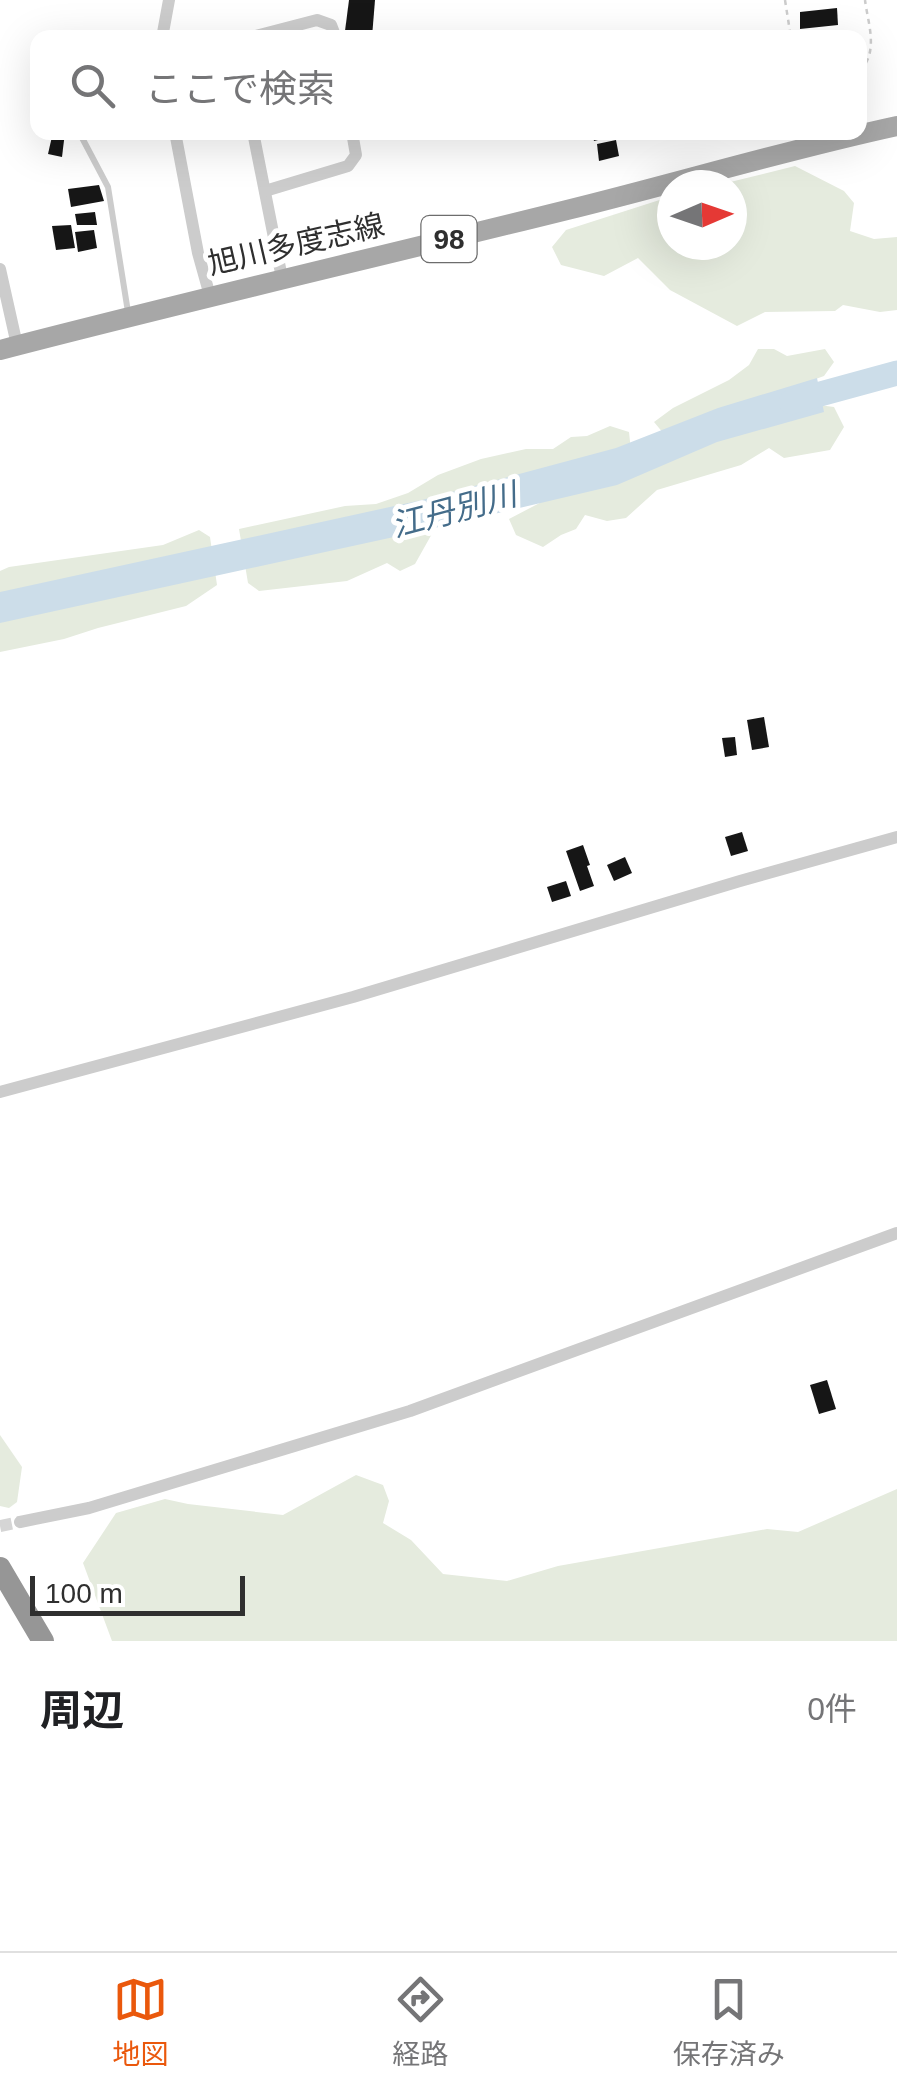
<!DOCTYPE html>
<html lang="ja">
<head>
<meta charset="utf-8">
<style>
	body { margin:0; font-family:Arial,"Noto Sans JP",sans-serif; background:#f2f2f2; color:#202124 }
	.compass { position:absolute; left:657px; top:170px; width:90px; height:90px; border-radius:50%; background:#fff; box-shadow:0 10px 40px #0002; rotate:88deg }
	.scale { position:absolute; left:30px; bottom:25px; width:215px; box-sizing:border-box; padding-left:10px; border:5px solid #2f2f2f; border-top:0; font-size:28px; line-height:35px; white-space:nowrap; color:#2f2f2f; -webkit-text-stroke:8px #fff; paint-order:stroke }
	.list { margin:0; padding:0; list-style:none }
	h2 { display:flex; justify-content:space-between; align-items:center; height:130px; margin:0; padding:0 40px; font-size:42px }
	h2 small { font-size:32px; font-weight:400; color:#757577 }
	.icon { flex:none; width:55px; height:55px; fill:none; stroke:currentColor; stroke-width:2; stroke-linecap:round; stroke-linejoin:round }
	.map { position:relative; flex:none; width:897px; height:1641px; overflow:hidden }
	.search { position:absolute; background:#fff; box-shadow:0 10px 40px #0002; left:30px; right:30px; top:30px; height:110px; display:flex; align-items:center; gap:25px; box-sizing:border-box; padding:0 35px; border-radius:20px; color:#757577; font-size:38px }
	.sheet { height:310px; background:#fff }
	nav { display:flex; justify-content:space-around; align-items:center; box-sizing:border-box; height:140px; border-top:2px solid #e0e0e0; background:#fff; font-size:28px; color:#757577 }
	nav a { display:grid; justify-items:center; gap:5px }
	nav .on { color:#ea580c }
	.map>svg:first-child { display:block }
	.green { fill:#e5ebde }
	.water { fill:#ccdde9 }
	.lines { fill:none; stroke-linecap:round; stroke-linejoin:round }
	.river { stroke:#ccdde9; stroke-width:25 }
	.building { fill:#161616 }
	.minor-tunnel { stroke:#d5d5d5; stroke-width:12; stroke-dasharray:12 6; stroke-linecap:butt }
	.path { stroke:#ccc; stroke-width:2.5; stroke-dasharray:5 5; stroke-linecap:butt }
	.service { stroke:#ccc; stroke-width:6 }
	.minor { stroke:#ccc; stroke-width:12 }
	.primary { stroke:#a7a7a7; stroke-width:20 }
	.motorway { stroke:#969696; stroke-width:22 }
	.labels { text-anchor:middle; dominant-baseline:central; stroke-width:10; stroke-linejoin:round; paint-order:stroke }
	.shield { fill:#fff; stroke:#6d6d6d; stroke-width:2.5 }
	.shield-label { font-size:28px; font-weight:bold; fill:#2f2f2f }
	.street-label { font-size:30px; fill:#2f2f2f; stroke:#fff }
	.water-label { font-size:32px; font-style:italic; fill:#446c8a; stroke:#fff }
</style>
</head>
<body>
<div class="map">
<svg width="897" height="1641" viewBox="0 0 897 1641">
	<rect width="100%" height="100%" fill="#fff"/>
	<g class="green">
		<polygon points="795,166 844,191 854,203 850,231 874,239 897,237 897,310 880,312 843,305 835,311 765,312 737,326 670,290 638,258 604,276 561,265 552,247 566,230 672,196 672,245 732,245 732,185 718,185"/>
		<polygon points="758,349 774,349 787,356 825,349 834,362 824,376 664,434 654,422 673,408 729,380 749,365"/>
		<polygon points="811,404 834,407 844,427 830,450 784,458 769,448 741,465 657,490 626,518 607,521 585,515 576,529 561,535 543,547 516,535 509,519 553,496"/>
		<polygon points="610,426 629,432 631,451 447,507 415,564 400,571 387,563 347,581 259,591 248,583 239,529 345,506 376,504 408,493 438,475 481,459 526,449 553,449 571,437 587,436"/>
		<polygon points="199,530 210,537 217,585 186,606 98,628 64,639 0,652 0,571 9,567 163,545"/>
		<polygon points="0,1435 22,1467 17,1502 9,1508 0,1506"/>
		<polygon points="356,1475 383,1485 389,1501 383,1523 411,1540 443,1574 507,1581 558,1566 767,1529 798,1532 897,1489 897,1641 112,1641 83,1563 116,1513 165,1499 188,1504 283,1515"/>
	</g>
	<polygon class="water" points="817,378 824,412 717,442 617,485 426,530 0,623 0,592 422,500 616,448 718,408"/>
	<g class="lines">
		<polyline class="river" points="791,402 897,373"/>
	</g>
	<g class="building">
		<polygon points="349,0 375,0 372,37 345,31"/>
		<polygon points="837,8 838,25 800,29 800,12"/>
		<polygon points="820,30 821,38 798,38 797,33"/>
		<polygon points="53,132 65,132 62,157 48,154"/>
		<polygon points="592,132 621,132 622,134 594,141"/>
		<polygon points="616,140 619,156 599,161 597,144"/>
		<polygon points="99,185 104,201 71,207 68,189"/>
		<polygon points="95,212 97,225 77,225 75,214"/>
		<polygon points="71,225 75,248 56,250 52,226"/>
		<polygon points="94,230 97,248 78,252 75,232"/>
		<polygon points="764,717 769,747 752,750 747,720"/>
		<polygon points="735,737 737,755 725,757 722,738"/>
		<polygon points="742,832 748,851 731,856 725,837"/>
		<polygon points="583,845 590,865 587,866 594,886 580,891 566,851"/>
		<polygon points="625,857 632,873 614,881 607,865"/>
		<polygon points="566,881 571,896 552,902 547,887"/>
		<polygon points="827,1380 836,1409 819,1414 810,1385"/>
	</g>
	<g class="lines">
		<polyline class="minor-tunnel" points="0,1526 20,1522"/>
		<g class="path">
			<polyline points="785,0 791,38"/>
			<path d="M860,71C879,51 868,24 865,0"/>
		</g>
		<polyline class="service" points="79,132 108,187 128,312"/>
		<g class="minor">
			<polyline points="162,38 169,0"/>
			<polyline points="248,38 317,20 331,25 336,38"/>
			<polyline points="175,132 198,253 210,296"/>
			<polyline points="253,132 282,278"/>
			<polyline points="265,191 348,166 356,155 352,132"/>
			<polyline points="0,269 17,345"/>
			<polyline points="0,1092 353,997 740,881 897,837"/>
			<polyline points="20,1522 89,1508 410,1411 897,1233"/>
		</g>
		<path class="primary" d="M0,350C188,301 378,257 567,210C677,183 786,150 897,126"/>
		<polyline class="motorway" points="0,1568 43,1641"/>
	</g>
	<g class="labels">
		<rect class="shield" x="421.5" y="216" width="55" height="46" rx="8"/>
		<g class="shield-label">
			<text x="449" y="239">98</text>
		</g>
		<g class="street-label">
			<text transform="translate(296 244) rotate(-13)">旭川多度志線</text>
		</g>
		<g class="water-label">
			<text transform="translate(454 510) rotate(-15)">江丹別川</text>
		</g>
	</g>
</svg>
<svg class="compass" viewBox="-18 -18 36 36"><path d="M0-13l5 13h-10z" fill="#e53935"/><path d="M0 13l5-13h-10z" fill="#757577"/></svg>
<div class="scale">100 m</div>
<div class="search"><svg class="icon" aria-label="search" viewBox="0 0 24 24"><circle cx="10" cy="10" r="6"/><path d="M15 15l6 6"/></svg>ここで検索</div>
</div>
<section class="sheet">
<h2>周辺<small>0件</small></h2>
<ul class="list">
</ul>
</section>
<nav>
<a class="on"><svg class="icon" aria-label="map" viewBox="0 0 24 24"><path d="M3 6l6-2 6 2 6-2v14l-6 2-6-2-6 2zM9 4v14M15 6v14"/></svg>地図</a>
<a><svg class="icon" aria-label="directions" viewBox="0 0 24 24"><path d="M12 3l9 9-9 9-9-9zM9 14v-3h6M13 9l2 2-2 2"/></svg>経路</a>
<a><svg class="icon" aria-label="saved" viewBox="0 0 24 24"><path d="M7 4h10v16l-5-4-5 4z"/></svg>保存済み</a>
</nav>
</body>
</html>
